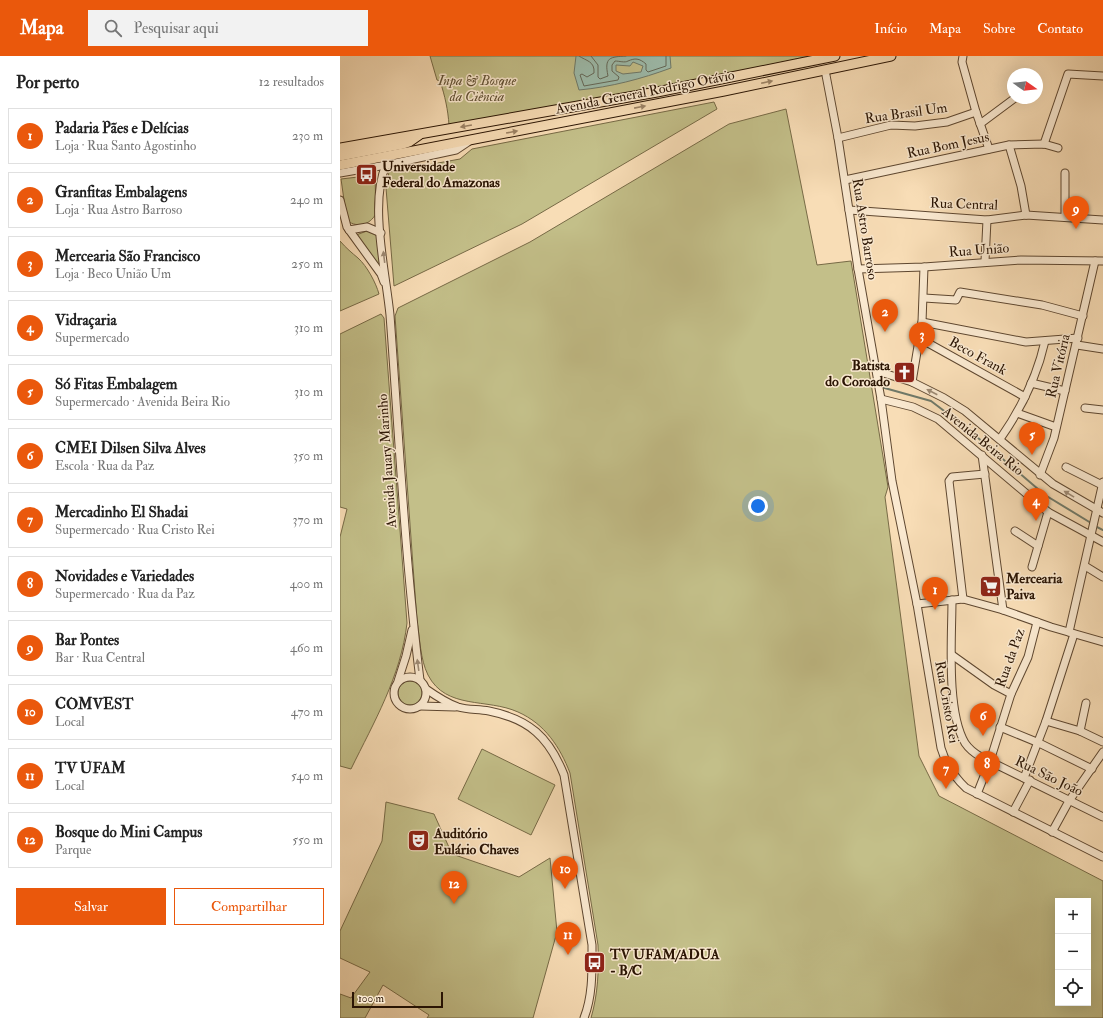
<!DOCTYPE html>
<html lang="pt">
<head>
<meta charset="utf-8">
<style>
	body { margin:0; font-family:"IM FELL Double Pica",serif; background:#f2f2f2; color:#222 }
	.controls { position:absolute; right:12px; bottom:12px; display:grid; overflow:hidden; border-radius:0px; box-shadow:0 4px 16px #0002 }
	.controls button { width:36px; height:36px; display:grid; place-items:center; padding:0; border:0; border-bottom:1px solid #e0e0e0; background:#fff; color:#222; font:20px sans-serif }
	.compass { position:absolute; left:667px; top:12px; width:36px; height:36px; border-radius:50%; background:#fff; box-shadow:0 4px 16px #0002; rotate:104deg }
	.scale { position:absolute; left:12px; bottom:10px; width:91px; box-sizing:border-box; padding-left:4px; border:2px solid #2b1504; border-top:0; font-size:11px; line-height:14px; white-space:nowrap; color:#2b1504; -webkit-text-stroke:3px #fae9d0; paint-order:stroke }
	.you { position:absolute; left:418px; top:450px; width:14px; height:14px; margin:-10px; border:3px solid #fff; border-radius:50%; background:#1a73e8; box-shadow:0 0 0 6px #1a73e833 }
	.badge { display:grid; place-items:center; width:26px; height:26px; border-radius:50%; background:#ea580c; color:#fff; font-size:13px; font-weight:700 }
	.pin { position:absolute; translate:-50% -33px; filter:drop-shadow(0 1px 2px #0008) }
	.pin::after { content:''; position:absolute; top:21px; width:14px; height:12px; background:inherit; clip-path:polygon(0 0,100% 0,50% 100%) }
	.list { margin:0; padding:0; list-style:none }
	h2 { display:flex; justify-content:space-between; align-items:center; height:52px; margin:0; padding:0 16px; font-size:17px }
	h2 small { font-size:13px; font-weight:400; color:#767676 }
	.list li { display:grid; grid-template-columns:26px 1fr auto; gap:12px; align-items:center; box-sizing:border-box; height:56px; margin:0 8px 8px; padding:0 8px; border:1px solid #e0e0e0; border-radius:0px }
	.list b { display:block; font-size:15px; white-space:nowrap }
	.list p { margin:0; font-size:13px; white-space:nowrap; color:#767676 }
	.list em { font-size:13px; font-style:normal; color:#767676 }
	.actions { display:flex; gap:8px; padding:12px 16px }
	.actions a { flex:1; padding:9px 0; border:1px solid #ea580c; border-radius:0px; text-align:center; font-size:14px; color:#ea580c }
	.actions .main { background:#ea580c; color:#fff }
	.icon { flex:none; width:22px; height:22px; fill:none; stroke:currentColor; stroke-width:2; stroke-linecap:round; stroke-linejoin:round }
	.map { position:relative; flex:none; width:763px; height:962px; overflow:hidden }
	header { display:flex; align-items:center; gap:24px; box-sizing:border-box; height:56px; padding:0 20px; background:#ea580c; color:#fff }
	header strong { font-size:19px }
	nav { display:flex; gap:22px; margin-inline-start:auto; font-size:14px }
	.search { width:280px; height:36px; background:#f2f2f2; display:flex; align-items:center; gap:10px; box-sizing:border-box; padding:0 14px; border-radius:0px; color:#767676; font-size:15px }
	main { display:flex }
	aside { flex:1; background:#fff }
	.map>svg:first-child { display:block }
	.green { fill:#c3bf89; stroke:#776a46; fill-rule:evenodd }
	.water { fill:#9dbcac; stroke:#6f7969; fill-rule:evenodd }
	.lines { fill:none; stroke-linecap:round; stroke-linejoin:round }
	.shore { stroke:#646858; stroke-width:1 }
	.stream { stroke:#6f7969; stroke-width:2 }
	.minor-casing { stroke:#5e4730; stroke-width:9 }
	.major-casing { stroke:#2b1504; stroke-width:11 }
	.minor { stroke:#fae9d0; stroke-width:7 }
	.major { stroke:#f8ddb6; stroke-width:9 }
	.oneway { fill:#9c8366 }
	.oneway2 { fill:#9d8a74 }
	.labels { text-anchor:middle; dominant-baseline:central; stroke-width:3; stroke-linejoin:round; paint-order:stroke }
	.park-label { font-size:14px; font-style:italic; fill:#605033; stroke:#fae9d0 }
	.street-label { font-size:14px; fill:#2b1504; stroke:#fae9d0 }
	.poi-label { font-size:14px; font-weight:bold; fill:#2b1504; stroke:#fae9d0; text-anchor:start }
</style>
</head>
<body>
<header>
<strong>Mapa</strong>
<div class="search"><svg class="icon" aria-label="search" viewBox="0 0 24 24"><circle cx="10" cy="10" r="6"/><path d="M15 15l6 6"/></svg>Pesquisar aqui</div>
<nav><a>Início</a><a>Mapa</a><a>Sobre</a><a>Contato</a></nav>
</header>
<main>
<aside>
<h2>Por perto<small>12 resultados</small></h2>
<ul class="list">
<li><span class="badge">1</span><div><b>Padaria Pães e Delícias</b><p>Loja · Rua Santo Agostinho</p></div><em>230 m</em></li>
<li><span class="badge">2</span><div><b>Granfitas Embalagens</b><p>Loja · Rua Astro Barroso</p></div><em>240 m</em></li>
<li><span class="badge">3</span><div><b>Mercearia São Francisco</b><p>Loja · Beco União Um</p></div><em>250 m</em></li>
<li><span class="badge">4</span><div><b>Vidraçaria</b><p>Supermercado</p></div><em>310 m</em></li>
<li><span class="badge">5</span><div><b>Só Fitas Embalagem</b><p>Supermercado · Avenida Beira Rio</p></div><em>310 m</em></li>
<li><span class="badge">6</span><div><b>CMEI Dilsen Silva Alves</b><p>Escola · Rua da Paz</p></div><em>350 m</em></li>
<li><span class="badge">7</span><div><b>Mercadinho El Shadai</b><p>Supermercado · Rua Cristo Rei</p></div><em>370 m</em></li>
<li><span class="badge">8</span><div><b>Novidades e Variedades</b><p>Supermercado · Rua da Paz</p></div><em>400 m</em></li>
<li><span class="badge">9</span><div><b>Bar Pontes</b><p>Bar · Rua Central</p></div><em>460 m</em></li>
<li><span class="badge">10</span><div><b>COMVEST</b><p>Local</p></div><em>470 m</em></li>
<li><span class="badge">11</span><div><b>TV UFAM</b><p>Local</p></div><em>540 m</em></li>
<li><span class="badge">12</span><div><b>Bosque do Mini Campus</b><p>Parque</p></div><em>550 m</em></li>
</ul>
<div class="actions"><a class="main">Salvar</a><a>Compartilhar</a></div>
</aside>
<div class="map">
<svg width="763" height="962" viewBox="0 0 763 962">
	<rect width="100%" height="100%" fill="#f8ddb6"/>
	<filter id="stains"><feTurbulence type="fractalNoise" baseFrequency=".005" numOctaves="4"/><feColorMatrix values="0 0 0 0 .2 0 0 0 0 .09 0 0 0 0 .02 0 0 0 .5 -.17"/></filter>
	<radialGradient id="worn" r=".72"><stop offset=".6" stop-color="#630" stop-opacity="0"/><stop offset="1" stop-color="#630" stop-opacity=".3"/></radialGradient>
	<g class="green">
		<path d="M90,0H471L331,30L109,69C108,54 105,40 100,25L97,24Z"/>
		<polygon points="374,46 377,53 182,168 54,230 46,132 49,116 120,103 132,93"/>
		<path d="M446,53L477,209L511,205L548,431L545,441L579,700L599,740L763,825V962H251C258,938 259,914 258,889L230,717C220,691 205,668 178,656C147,642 106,654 88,619C80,603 80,582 77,565L55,260L58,252L190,186L389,68ZM718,845H748V947H718Z"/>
		<path d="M35,119L36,158C29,169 19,172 7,165L1,123Z"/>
		<polygon points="27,175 36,177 42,213 16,179"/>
		<path d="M0,185C6,192 12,197 18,202C27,210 36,227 39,238L0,255Z"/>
		<path d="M41,258L44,262L67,567C61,620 34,666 11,713L0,710V481L7,453L0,451V278Z"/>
		<circle cx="70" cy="637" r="12"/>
		<polygon points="142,693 215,729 191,779 118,743"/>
		<polygon points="46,746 94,758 112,798 179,821 210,802 217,876 193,962 87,962 89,959 43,929 25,962 0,962 0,938 11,942 30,916 0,902 0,875 42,785"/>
	</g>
	<path class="water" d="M236,0H330L331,12C301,23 271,31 239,34L234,17ZM293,6L303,10L301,16L283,18L276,15V9L290,10Z"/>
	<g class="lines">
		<g class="shore">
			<path d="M239,0C246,5 255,5 254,17L247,21L242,18L240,19L244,30L278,24L279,21L272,15V9L275,5C279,5 285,7 288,5C295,2 299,2 306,8V14L308,16L326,10V0"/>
			<path d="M251,0L258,9V21L260,23L268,20C264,1 270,1 286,0"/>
		</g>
		<g class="stream">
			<polyline points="541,331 591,345 624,370 705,439 751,467"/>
			<polyline points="755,470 763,474"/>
		</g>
		<defs>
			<g id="minor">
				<polyline points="623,0 622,6 636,56 649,93"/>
				<path d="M485,14L498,82L518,213L541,343L552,425L577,548L601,692C606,708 613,720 626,732L763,801"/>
				<polyline points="640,68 675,42"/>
				<polyline points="498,82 551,69 575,70 607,66 636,56"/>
				<polyline points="704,88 728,18 763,20"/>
				<polyline points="669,89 681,130 686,159"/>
				<path d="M46,109C29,147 46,217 50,259C59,381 65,503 80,624"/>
				<polyline points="0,117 46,109 116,94 128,86"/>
				<polyline points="505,124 669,89 704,88 718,92"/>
				<polyline points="0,144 7,171 41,218 44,226"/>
				<polyline points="509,154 647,164 686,159 763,164"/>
				<polyline points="725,161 725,117"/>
				<polyline points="9,174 27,171 41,177"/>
				<polyline points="645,205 647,164"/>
				<polyline points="518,213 584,211 681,204 763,205"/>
				<polyline points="584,242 616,244 620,236 702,249 743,260"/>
				<polyline points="582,266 686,286 738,282"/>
				<polyline points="579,282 685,341"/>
				<polyline points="737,289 763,293"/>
				<polyline points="537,315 572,326 604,342 625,355 713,428 763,457"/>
				<polyline points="572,326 582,266 584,211"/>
				<polyline points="691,327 725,335"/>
				<polyline points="541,343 573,351 598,363 708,456 763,486"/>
				<polyline points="745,352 763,354"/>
				<polyline points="677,357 716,371"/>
				<path d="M660,383C681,353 697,321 705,285"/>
				<polyline points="642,399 663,554"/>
				<polyline points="726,411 762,429"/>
				<polyline points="700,419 714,382 755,205"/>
				<polyline points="675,475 698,490"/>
				<polyline points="745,510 763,521"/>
				<polyline points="692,511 708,456"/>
				<polyline points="623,543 609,425 612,421 645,418"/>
				<path d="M612,544C612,581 606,655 625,687C629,693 634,697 641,701L763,761"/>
				<polyline points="577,548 623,543 663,554 711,571 763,586"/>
				<polyline points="729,576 763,426"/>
				<polyline points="612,599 654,629 671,638"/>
				<circle cx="70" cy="637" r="16"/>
				<polyline points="58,625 66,600 72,574"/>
				<path d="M86,633C96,640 106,647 118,651C128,654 138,653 149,655C189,663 209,681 224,719L252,889C252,914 253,939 244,962"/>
				<polyline points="80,650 115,651"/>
				<polyline points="706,665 740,675 763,686"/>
				<polyline points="660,671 699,687 752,713"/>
				<polyline points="740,675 746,647"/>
				<polyline points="684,722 706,665 734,578"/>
				<polyline points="637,738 650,705 671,638 688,601 697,566"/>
				<polyline points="673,756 690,724"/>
				<polyline points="712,776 729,745 763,696"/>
			</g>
			<g id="major">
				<polyline points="0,92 317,36 495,0"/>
				<polyline points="0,100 63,88 69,86 79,79"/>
				<polyline points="0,109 384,35 551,0"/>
			</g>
		</defs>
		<use href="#minor" class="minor-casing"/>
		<use href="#major" class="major-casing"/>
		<use href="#minor" class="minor"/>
		<use href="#major" class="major"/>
	</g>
	<defs><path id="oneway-solid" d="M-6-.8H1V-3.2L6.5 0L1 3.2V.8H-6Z"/></defs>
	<g class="oneway">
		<use href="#oneway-solid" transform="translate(427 26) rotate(-12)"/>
		<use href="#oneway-solid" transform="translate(300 51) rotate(-11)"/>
		<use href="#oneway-solid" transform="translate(126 70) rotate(170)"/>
		<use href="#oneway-solid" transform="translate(172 76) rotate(-10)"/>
	</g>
	<g class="oneway2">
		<use href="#oneway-solid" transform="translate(44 201) rotate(-97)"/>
		<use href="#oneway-solid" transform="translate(592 336) rotate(-153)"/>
		<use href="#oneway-solid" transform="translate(729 438) rotate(-149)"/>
		<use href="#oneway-solid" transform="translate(78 609) rotate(-98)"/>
	</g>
	<defs>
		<symbol id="bus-square" viewBox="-11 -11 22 22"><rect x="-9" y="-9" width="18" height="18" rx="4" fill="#8f2418" stroke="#fae9d0"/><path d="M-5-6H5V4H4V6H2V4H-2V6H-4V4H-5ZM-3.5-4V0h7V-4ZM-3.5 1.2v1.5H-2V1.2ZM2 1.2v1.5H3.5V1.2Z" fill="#fff"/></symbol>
		<symbol id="church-square" viewBox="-11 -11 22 22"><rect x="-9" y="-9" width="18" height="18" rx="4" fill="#8f2418" stroke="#fae9d0"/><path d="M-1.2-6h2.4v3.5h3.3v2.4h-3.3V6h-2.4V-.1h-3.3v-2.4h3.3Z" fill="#fff"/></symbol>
		<symbol id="supermarket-square" viewBox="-11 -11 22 22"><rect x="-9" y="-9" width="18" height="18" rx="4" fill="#8f2418" stroke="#fae9d0"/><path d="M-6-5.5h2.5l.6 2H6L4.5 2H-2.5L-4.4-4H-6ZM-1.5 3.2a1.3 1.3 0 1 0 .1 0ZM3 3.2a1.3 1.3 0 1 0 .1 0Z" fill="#fff"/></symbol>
		<symbol id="theatre-square" viewBox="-11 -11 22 22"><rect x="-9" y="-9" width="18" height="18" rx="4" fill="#8f2418" stroke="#fae9d0"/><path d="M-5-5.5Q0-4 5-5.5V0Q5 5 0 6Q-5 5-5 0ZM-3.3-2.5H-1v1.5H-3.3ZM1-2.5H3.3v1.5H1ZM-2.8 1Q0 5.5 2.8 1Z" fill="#fff"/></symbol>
	</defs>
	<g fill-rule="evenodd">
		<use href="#bus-square" x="14" y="106" width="25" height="25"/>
		<use href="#church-square" x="552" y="304" width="25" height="25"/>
		<use href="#supermarket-square" x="638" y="518" width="25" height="25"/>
		<use href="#theatre-square" x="66" y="772" width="25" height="25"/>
		<use href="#bus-square" x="242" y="894" width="25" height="25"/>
	</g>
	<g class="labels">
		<g class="park-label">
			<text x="137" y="24">Inpa &amp; Bosque<tspan x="137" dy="16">da Ciência</tspan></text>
		</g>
		<g class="street-label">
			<text transform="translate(305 36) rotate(-11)">Avenida General Rodrigo Otávio</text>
			<text transform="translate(566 57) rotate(-8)">Rua Brasil Um</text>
			<text transform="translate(608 89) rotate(-12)">Rua Bom Jesus</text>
			<text transform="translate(624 148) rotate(2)">Rua Central</text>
			<text transform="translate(525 173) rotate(81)">Rua Astro Barroso</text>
			<text transform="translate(639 194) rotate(-4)">Rua União</text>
			<text transform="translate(638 300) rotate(29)">Beco Frank</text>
			<text transform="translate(718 310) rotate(-77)">Rua Vitória</text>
			<text transform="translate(643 385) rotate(39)">Avenida Beira Rio</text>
			<text transform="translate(47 405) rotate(-94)">Avenida Jauary Marinho</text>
			<text transform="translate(670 602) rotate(-70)">Rua da Paz</text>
			<text transform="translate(607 646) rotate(80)">Rua Cristo Rei</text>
			<text transform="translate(709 720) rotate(26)">Rua São João</text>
		</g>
		<g class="poi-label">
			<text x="42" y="110">Universidade<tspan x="42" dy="16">Federal do Amazonas</tspan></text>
			<text x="550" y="309" text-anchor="end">Batista<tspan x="550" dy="16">do Coroado</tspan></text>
			<text x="666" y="522">Mercearia<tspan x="666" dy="16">Paiva</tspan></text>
			<text x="94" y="777">Auditório<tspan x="94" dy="16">Eulário Chaves</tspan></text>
			<text x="270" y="898">TV UFAM/ADUA<tspan x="270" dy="16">- B/C</tspan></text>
		</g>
	</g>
	<rect width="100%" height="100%" filter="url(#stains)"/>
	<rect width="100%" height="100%" fill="url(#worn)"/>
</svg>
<div class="controls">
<button>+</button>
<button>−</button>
<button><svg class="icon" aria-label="locate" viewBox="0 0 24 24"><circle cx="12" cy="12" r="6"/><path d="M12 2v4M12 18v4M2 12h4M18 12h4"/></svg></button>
</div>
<svg class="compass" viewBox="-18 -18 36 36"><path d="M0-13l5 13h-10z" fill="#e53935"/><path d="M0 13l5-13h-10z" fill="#767676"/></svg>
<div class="scale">100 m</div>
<div class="you"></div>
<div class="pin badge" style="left:595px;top:554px">1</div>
<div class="pin badge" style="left:545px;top:276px">2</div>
<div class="pin badge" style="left:582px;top:299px">3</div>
<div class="pin badge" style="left:696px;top:465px">4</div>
<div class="pin badge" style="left:692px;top:399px">5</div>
<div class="pin badge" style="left:643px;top:680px">6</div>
<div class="pin badge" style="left:606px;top:733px">7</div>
<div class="pin badge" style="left:647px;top:728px">8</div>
<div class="pin badge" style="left:736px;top:173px">9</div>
<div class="pin badge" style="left:225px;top:833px">10</div>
<div class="pin badge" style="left:228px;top:899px">11</div>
<div class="pin badge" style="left:114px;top:848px">12</div>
</div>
</main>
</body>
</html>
